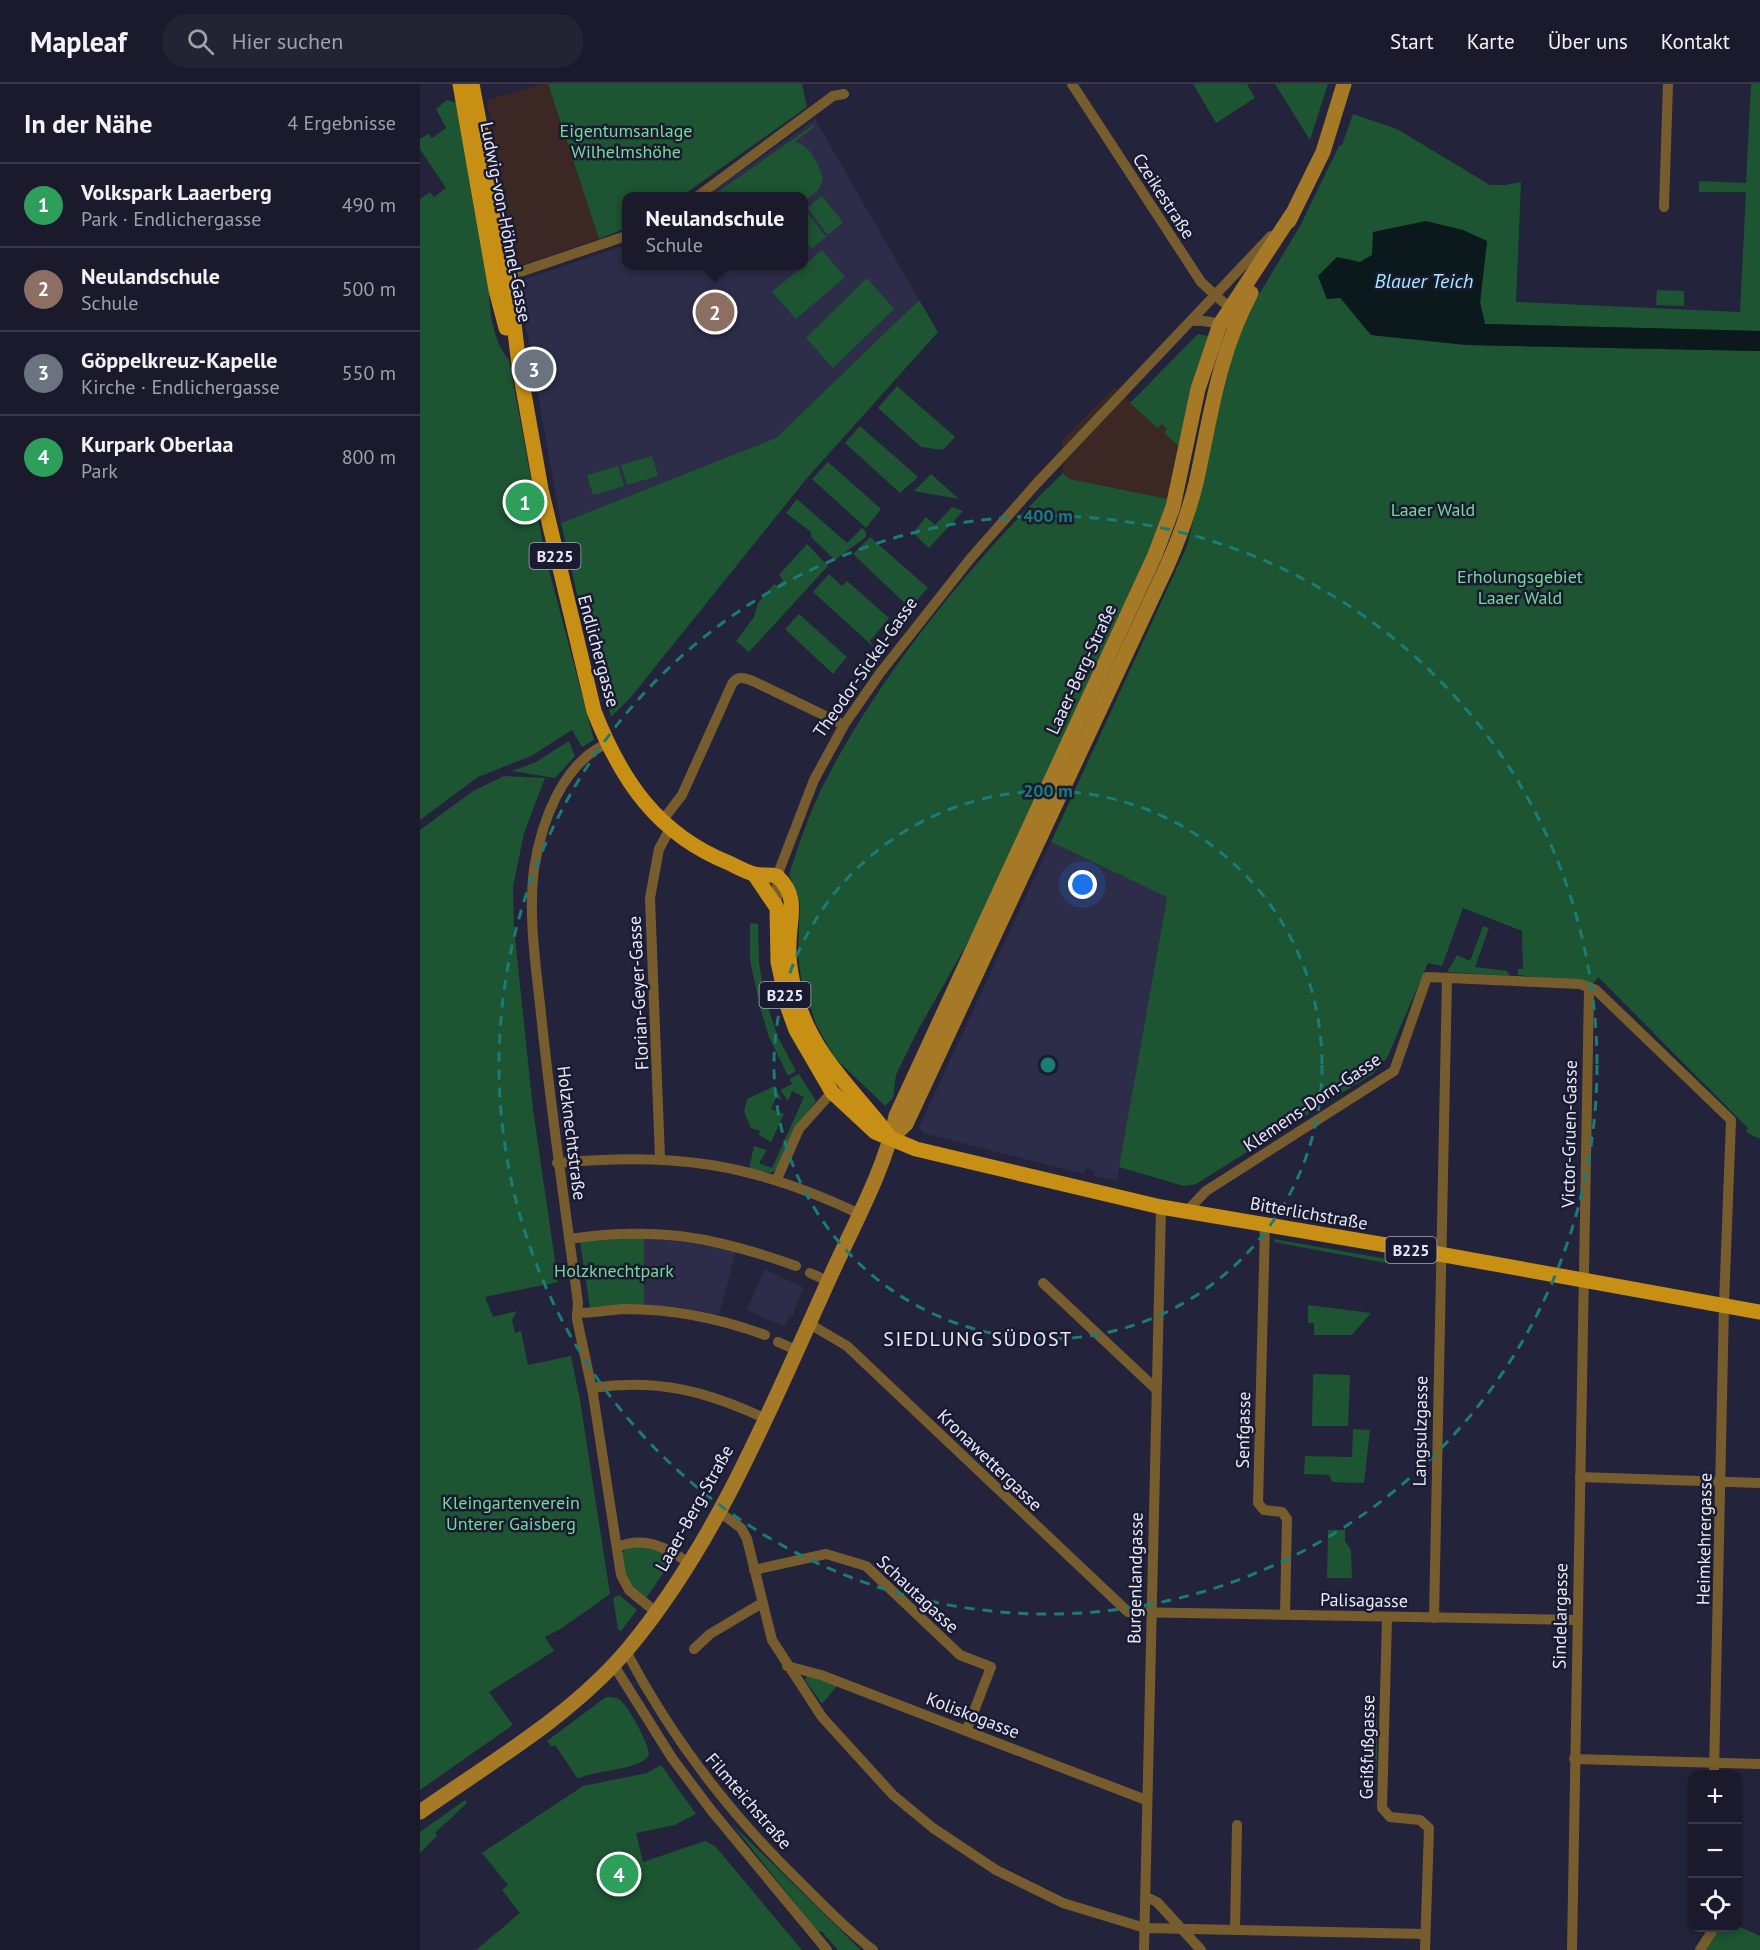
<!DOCTYPE html>
<html lang="de">
<head>
<meta charset="utf-8">
<style>
	body { margin:0; font-family:"PT Sans",sans-serif; background:#232334; color:#f1f3f6 }
	.controls { position:absolute; right:18px; bottom:18px; display:grid; overflow:hidden; border-radius:12px; box-shadow:0 3px 9px #0003 }
	.controls button { width:54px; height:54px; display:grid; place-items:center; padding:0; border:0; border-bottom:2px solid #383848; background:#1a1a2c; color:#f1f3f6; font:30px sans-serif }
	.you { position:absolute; left:663px; top:801px; width:21px; height:21px; margin:-15px; border:4px solid #fff; border-radius:50%; background:#1a73e8; box-shadow:0 0 0 9px #1a73e833 }
	.badge { display:grid; place-items:center; width:39px; height:39px; border-radius:50%; background:#0f766e; color:#fff; font-size:20px; font-weight:700 }
	.pin { position:absolute; translate:-50% -50%; border:3px solid #fff; box-shadow:0 2px 6px #0006 }
	.popup { position:absolute; left:202px; top:108px; width:186px; height:78px; box-sizing:border-box; display:grid; place-content:center; border-radius:12px; background:#1a1a2c; filter:drop-shadow(0 2px 4px #0005); font-size:20px; white-space:nowrap; color:#9fa1a9 }
	.popup b { font-size:22px; color:#f1f3f6 }
	.popup::after { content:''; position:absolute; left:50%; top:100%; margin-left:-12px; border:12px solid transparent; border-top-color:#1a1a2c }
	.list { margin:0; padding:0; list-style:none }
	h2 { display:flex; justify-content:space-between; align-items:center; height:78px; margin:0; padding:0 24px; font-size:26px }
	h2 small { font-size:20px; font-weight:400; color:#9fa1a9 }
	.list li { display:grid; grid-template-columns:39px 1fr auto; gap:18px; align-items:center; box-sizing:border-box; height:84px; padding:0 24px; border-top:2px solid #383848 }
	.list b { display:block; font-size:22px; white-space:nowrap }
	.list p { margin:0; font-size:20px; white-space:nowrap; color:#9fa1a9 }
	.list em { font-size:20px; font-style:normal; color:#9fa1a9 }
	.icon { flex:none; width:33px; height:33px; fill:none; stroke:currentColor; stroke-width:2; stroke-linecap:round; stroke-linejoin:round }
	.map { position:relative; flex:none; width:1340px; height:1866px; overflow:hidden }
	header { display:flex; align-items:center; gap:36px; box-sizing:border-box; height:84px; padding:0 30px; background:#1a1a2c; border-bottom:2px solid #383848 }
	header strong { font-size:28px }
	nav { display:flex; gap:33px; margin-inline-start:auto; font-size:21px }
	.search { width:420px; height:54px; background:#232334; display:flex; align-items:center; gap:15px; box-sizing:border-box; padding:0 21px; border-radius:24px; color:#9fa1a9; font-size:22px }
	main { display:flex }
	aside { flex:1; background:#1a1a2c }
	.map>svg:first-child { display:block }
	.commercial { fill:#3b2825 }
	.built { fill:#2d2d4a }
	.green { fill:#1d5432 }
	.water { fill:#0b191c }
	.lines { fill:none; stroke-linecap:round; stroke-linejoin:round }
	.street { stroke:#775c2d; stroke-width:10 }
	.secondary { stroke:#a57926; stroke-width:15 }
	.primary { stroke:#c88f15; stroke-width:15 }
	.ring { fill:none; stroke:#1a7c75; stroke-width:3; stroke-dasharray:10 8 }
	.labels { text-anchor:middle; dominant-baseline:central; stroke-width:5; stroke-linejoin:round; paint-order:stroke }
	.shield { fill:#1a1a30; stroke:#aaaabd; stroke-width:1.5 }
	.shield-label { font-size:16px; font-weight:bold; fill:#e7e8f9 }
	.park-label { font-size:18px; fill:#76d997; stroke:#1a1a30 }
	.street-label { font-size:18px; fill:#e7e8f9; stroke:#1a1a30 }
	.water-label { font-size:20px; font-style:italic; fill:#9feefe; stroke:#1a1a30 }
	.neighbourhood-label { font-size:20px; letter-spacing:1.5px; fill:#e7e8f9; stroke:#1a1a30 }
	.centre { fill:#1a7c75; stroke:#1a1a30; stroke-width:3 }
	.ring-label { font-size:18px; text-anchor:middle; font-weight:bold; fill:#1a7c75; stroke:#1a1a30; stroke-width:5; stroke-linejoin:round; paint-order:stroke }
</style>
</head>
<body>
<header>
<strong>Mapleaf</strong>
<div class="search"><svg class="icon" aria-label="search" viewBox="0 0 24 24"><circle cx="10" cy="10" r="6"/><path d="M15 15l6 6"/></svg>Hier suchen</div>
<nav><a>Start</a><a>Karte</a><a>Über uns</a><a>Kontakt</a></nav>
</header>
<main>
<aside>
<h2>In der Nähe<small>4 Ergebnisse</small></h2>
<ul class="list">
<li><span class="badge" style="background:#2e9e5b">1</span><div><b>Volkspark Laaerberg</b><p>Park · Endlichergasse</p></div><em>490 m</em></li>
<li><span class="badge" style="background:#8d6e63">2</span><div><b>Neulandschule</b><p>Schule</p></div><em>500 m</em></li>
<li><span class="badge" style="background:#6b7280">3</span><div><b>Göppelkreuz-Kapelle</b><p>Kirche · Endlichergasse</p></div><em>550 m</em></li>
<li><span class="badge" style="background:#2e9e5b">4</span><div><b>Kurpark Oberlaa</b><p>Park</p></div><em>800 m</em></li>
</ul>
</aside>
<div class="map">
<svg width="1340" height="1866" viewBox="0 0 1340 1866">
	<rect width="100%" height="100%" fill="#23233b"/>
	<g class="commercial">
		<polygon points="122,0 128,0 179,155 102,181 95,176 67,16"/>
		<polygon points="695,303 738,343 742,340 747,345 760,363 748,415 650,395 643,389 642,357"/>
	</g>
	<g class="built">
		<polygon points="395,35 499,216 356,354 141,439 115,295 113,286 116,283 113,283 99,201 103,196 117,191 206,161 206,182 383,182 383,112 286,112"/>
		<polygon points="631,758 747,812 697,1096 673,1092 674,1087 666,1084 664,1090 503,1049 499,1043"/>
		<polygon points="224,1153 316,1166 299,1231 260,1223 224,1221"/>
		<polygon points="344,1185 383,1203 373,1232 370,1232 365,1243 327,1226"/>
	</g>
	<g class="green">
		<polygon points="128,0 382,0 387,23 262,112 206,112 206,144 179,155"/>
		<polygon points="773,0 827,0 835,14 796,39"/>
		<polygon points="855,0 908,0 890,56"/>
		<polygon points="1331,0 1340,0 1340,247 1065,240 1060,218 1067,157 952,171 940,178 920,214 951,251 1047,261 1340,267 1340,1055 1326,1048 1328,1044 1178,893 1173,900 1098,891 1098,885 1103,885 1102,847 1043,824 1022,882 1008,879 967,974 954,989 776,1100 764,1102 699,1083 747,813 631,758 767,462 813,266 832,222 880,142 919,62 922,61 933,30 977,45 1070,101 1085,101 1101,98 1096,218 1320,228 1326,108 1279,108 1279,97 1326,99"/>
		<path d="M27,16L38,19L69,187C68,215 70,254 89,276L125,471L174,656L162,663L152,646L111,672L58,693L0,736V115L10,108L14,113L26,104L0,65V55L8,50L12,54L26,44L16,25Z"/>
		<path d="M393,41L394,43L375,58C390,61 399,80 403,95L398,106L384,118L383,112H292Z"/>
		<polygon points="402,112 423,138 408,151 387,124"/>
		<polygon points="385,126 406,153 391,165 384,155"/>
		<polygon points="402,166 425,193 376,235 352,208"/>
		<polygon points="447,194 474,225 413,284 386,254"/>
		<polygon points="1237,206 1264,207 1264,222 1236,221"/>
		<polygon points="499,216 518,248 387,394 211,613 191,633 159,519 141,439 356,354"/>
		<polygon points="778,250 788,252 772,303 760,363 744,349 747,345 742,340 738,344 710,319"/>
		<polygon points="477,302 535,353 523,366 501,363 458,324"/>
		<polygon points="440,342 498,393 480,409 425,359"/>
		<polygon points="232,372 238,392 207,401 201,381"/>
		<polygon points="408,378 461,425 446,444 392,395"/>
		<polygon points="198,382 204,402 173,411 167,391"/>
		<path d="M643,389L650,395L748,415L726,476L552,851L498,946L476,991L473,1014L465,1022L414,973L396,940L381,894L378,870L380,819L369,790C380,758 390,726 406,696C461,589 555,473 643,389Z"/>
		<polygon points="511,390 539,415 494,407"/>
		<polygon points="377,415 427,459 442,444 446,448 446,453 415,476 391,453 391,448 366,429"/>
		<polygon points="532,423 543,427 509,464 493,449 506,433 515,441"/>
		<polygon points="450,453 508,504 490,524 433,470"/>
		<polygon points="387,460 408,482 329,568 316,557 334,533 338,519 354,500 357,502 363,496 359,491"/>
		<polygon points="409,490 422,502 427,497 469,534 450,557 456,565 393,508"/>
		<polygon points="379,530 427,573 413,590 365,545"/>
		<polygon points="149,657 155,672 135,694 92,687 116,678"/>
		<polygon points="84,692 125,694 104,749 93,803 94,844 113,1025 138,1198 65,1213 73,1233 97,1227 92,1236 95,1249 101,1247 108,1281 151,1272 160,1316 190,1510 142,1544 125,1553 134,1567 69,1608 93,1641 0,1706 0,746 53,707"/>
		<polygon points="330,839 338,840 339,878 344,912 338,913 330,876"/>
		<polygon points="1063,842 1069,844 1055,883 1087,887 1090,892 1027,888 1037,871 1050,877"/>
		<polygon points="345,915 358,953 376,987 368,992 349,953 338,917"/>
		<polygon points="379,990 396,1017 378,1041 356,1086 351,1089 329,1085 334,1062 347,1066 339,1079 352,1084 384,1013 372,1007 368,1017 360,1006 372,1000 370,995"/>
		<polygon points="355,1002 362,1016 356,1014 351,1025 364,1030 351,1058 339,1051 340,1047 331,1044 324,1028 327,1015"/>
		<polygon points="224,1153 224,1221 170,1224 160,1158"/>
		<polygon points="854,1155 967,1175 966,1179 854,1158"/>
		<polygon points="888,1221 951,1229 932,1251 894,1251 894,1239 888,1239"/>
		<polygon points="893,1290 930,1291 928,1342 892,1342"/>
		<polygon points="933,1345 950,1346 944,1399 912,1398 909,1391 884,1390 885,1372 932,1373"/>
		<polygon points="908,1446 925,1446 925,1457 931,1466 932,1494 907,1494"/>
		<path d="M223,1461L254,1473L227,1513C206,1510 204,1487 201,1471L206,1464Z"/>
		<polygon points="199,1511 217,1526 201,1547 198,1545 193,1514"/>
		<polygon points="387,1591 417,1602 402,1620 385,1596"/>
		<path d="M186,1613C191,1613 196,1613 200,1616C209,1623 229,1660 229,1671C220,1687 176,1685 158,1695L135,1661L132,1663L127,1657Z"/>
		<polygon points="950,1627 953,1627 953,1633 957,1632 957,1677 952,1676 952,1681 957,1680 956,1687 949,1687"/>
		<polygon points="241,1681 276,1730 255,1741 216,1749 223,1778 285,1757 295,1762 382,1866 56,1866 100,1829 82,1806 88,1801 62,1769 163,1702 227,1689"/>
		<polygon points="45,1716 47,1719 15,1749 17,1752 0,1769 0,1748"/>
		<polygon points="312,1740 441,1866 418,1866 402,1848 397,1847"/>
		<polygon points="1318,1842 1340,1852 1340,1866 1282,1866 1297,1844"/>
	</g>
	<polygon class="water" points="1006,137 1043,146 1067,157 1060,218 1065,240 1340,247 1340,267 1047,261 951,251 921,214 907,215 898,192 917,173 940,178 952,171 953,148"/>
	<g class="lines">
		<g class="street">
			<polyline points="652,0 781,198 803,218 817,224"/>
			<polyline points="278,112 413,12 424,10"/>
			<polyline points="1244,123 1248,0"/>
			<polyline points="81,191 103,187 206,152"/>
			<path d="M772,237C785,235 795,241 807,239"/>
			<path d="M186,660C142,680 121,739 114,785C108,833 116,882 121,930C131,1027 145,1123 158,1219L157,1235L173,1310L201,1491L209,1506L236,1528"/>
			<path d="M242,737L262,711L312,600C318,590 327,595 335,598L424,641"/>
			<polyline points="357,824 357,792 394,696 424,641 460,589 550,475 616,400 851,152"/>
			<polyline points="240,1074 230,814 239,765 250,745"/>
			<path d="M137,1079C255,1068 333,1079 440,1130"/>
			<polyline points="357,1095 379,1045 412,1008"/>
			<polyline points="767,1127 786,1107 974,987 1007,893 1160,900 1176,906 1311,1036 1304,1220 1294,1690"/>
			<polyline points="845,1142 838,1419 844,1426 862,1428 867,1435 865,1531"/>
			<path d="M149,1155C236,1142 295,1153 376,1182"/>
			<polyline points="390,1189 408,1197"/>
			<polyline points="623,1199 736,1305"/>
			<path d="M157,1229C173,1229 188,1226 204,1225C253,1225 299,1234 345,1251"/>
			<polyline points="388,1239 427,1262 708,1528 1156,1536"/>
			<polyline points="358,1258 376,1266"/>
			<path d="M172,1304C236,1294 286,1307 344,1334"/>
			<polyline points="1160,1393 1340,1399"/>
			<polyline points="298,1427 321,1444 327,1455 352,1556 402,1633 473,1711 513,1744 576,1786 643,1819 725,1844 1005,1850"/>
			<path d="M197,1463C225,1452 246,1463 269,1479"/>
			<polyline points="334,1486 406,1470 446,1482 540,1571 571,1583 547,1645"/>
			<polyline points="967,1534 962,1724 970,1733 1000,1736 1009,1744 1005,1866"/>
			<polyline points="1014,1534 1027,894"/>
			<polyline points="274,1565 290,1550 342,1519"/>
			<path d="M206,1567C253,1657 313,1734 385,1803C407,1825 428,1847 453,1866"/>
			<polyline points="193,1580 252,1674 291,1726 407,1866"/>
			<polyline points="367,1582 401,1591 726,1716"/>
			<polyline points="1154,1675 1340,1680"/>
			<polyline points="726,1813 737,1818 781,1866"/>
			<polyline points="815,1846 817,1741"/>
			<polyline points="724,1866 741,1123"/>
			<polyline points="1152,1866 1169,904"/>
			<polyline points="1280,1866 1291,1849 1291,1844"/>
		</g>
		<g class="secondary">
			<polyline points="869,137 903,68 924,0"/>
			<path d="M471,1054L486,1040L747,482C759,455 769,427 776,399C791,331 798,271 831,209"/>
			<path d="M0,1728C71,1678 151,1632 207,1566C296,1460 350,1325 407,1200C431,1145 463,1091 476,1032L735,471L753,423L778,305L800,240L872,130"/>
		</g>
		<g class="primary">
			<polyline points="40,0 76,206 86,244"/>
			<path d="M52,0L88,190L99,281L121,405L174,627C201,696 237,750 309,779C317,783 326,788 334,790C342,792 350,790 357,792C380,813 369,834 369,861C368,879 372,898 377,915C393,972 435,1007 469,1052"/>
			<polyline points="334,790 357,824 358,878 368,924 376,946 412,1008 455,1048 496,1065 741,1123 1019,1170 1340,1228"/>
		</g>
	</g>
	<g class="ring">
		<circle cx="628" cy="981" r="274"/>
		<circle cx="628" cy="981" r="549"/>
	</g>
	<g class="labels">
		<g class="shield">
			<rect x="109.5" y="459" width="51" height="26" rx="4.5"/>
			<rect x="339.5" y="898" width="51" height="26" rx="4.5"/>
			<rect x="965.5" y="1153" width="51" height="26" rx="4.5"/>
		</g>
		<g class="shield-label">
			<text x="135" y="472">B225</text>
			<text x="365" y="911">B225</text>
			<text x="991" y="1166">B225</text>
		</g>
		<g class="park-label">
			<text x="206" y="46">Eigentumsanlage<tspan x="206" dy="21">Wilhelmshöhe</tspan></text>
			<text x="1013" y="425">Laaer Wald</text>
			<text x="1100" y="492">Erholungsgebiet<tspan x="1100" dy="21">Laaer Wald</tspan></text>
			<text x="194" y="1186">Holzknechtpark</text>
			<text x="91" y="1418">Kleingartenverein<tspan x="91" dy="21">Unterer Gaisberg</tspan></text>
		</g>
		<g class="street-label">
			<text transform="translate(744 112) rotate(57)">Czeikestraße</text>
			<text transform="translate(86 138) rotate(79)">Ludwig-von-Höhnel-Gasse</text>
			<text transform="translate(179 567) rotate(75)">Endlichergasse</text>
			<text transform="translate(445 583) rotate(-55)">Theodor-Sickel-Gasse</text>
			<text transform="translate(661 585) rotate(-65)">Laaer-Berg-Straße</text>
			<text transform="translate(218 909) rotate(-93)">Florian-Geyer-Gasse</text>
			<text transform="translate(892 1018) rotate(-34)">Klemens-Dorn-Gasse</text>
			<text transform="translate(152 1049) rotate(83)">Holzknechtstraße</text>
			<text transform="translate(1149 1050) rotate(-89)">Victor-Gruen-Gasse</text>
			<text transform="translate(889 1129) rotate(10)">Bitterlichstraße</text>
			<text transform="translate(823 1346) rotate(-89)">Senfgasse</text>
			<text transform="translate(1000 1347) rotate(-89)">Langsulzgasse</text>
			<text transform="translate(570 1376) rotate(44)">Kronawettergasse</text>
			<text transform="translate(274 1424) rotate(-61)">Laaer-Berg-Straße</text>
			<text transform="translate(1284 1455) rotate(-89)">Heimkehrergasse</text>
			<text transform="translate(715 1494) rotate(-89)">Burgenlandgasse</text>
			<text transform="translate(498 1510) rotate(43)">Schautagasse</text>
			<text transform="translate(944 1516) rotate(1)">Palisagasse</text>
			<text transform="translate(1140 1532) rotate(-89)">Sindelargasse</text>
			<text transform="translate(553 1631) rotate(21)">Koliskogasse</text>
			<text transform="translate(947 1663) rotate(-89)">Geißfußgasse</text>
			<text transform="translate(329 1717) rotate(49)">Filmteichstraße</text>
		</g>
		<g class="water-label">
			<text x="1004" y="197">Blauer Teich</text>
		</g>
		<g class="neighbourhood-label">
			<text x="558" y="1255">SIEDLUNG SÜDOST</text>
		</g>
	</g>
	<circle cx="628" cy="981" r="9" class="centre"/>
	<g class="ring-label">
		<text x="628" y="438">400 m</text>
		<text x="628" y="713">200 m</text>
	</g>
</svg>
<div class="controls">
<button>+</button>
<button>−</button>
<button><svg class="icon" aria-label="locate" viewBox="0 0 24 24"><circle cx="12" cy="12" r="6"/><path d="M12 2v4M12 18v4M2 12h4M18 12h4"/></svg></button>
</div>
<div class="you"></div>
<div class="pin badge" style="left:105px;top:418px;background:#2e9e5b">1</div>
<div class="pin badge" style="left:295px;top:228px;background:#8d6e63">2</div>
<div class="popup"><b>Neulandschule</b>Schule</div>
<div class="pin badge" style="left:114px;top:285px;background:#6b7280">3</div>
<div class="pin badge" style="left:199px;top:1790px;background:#2e9e5b">4</div>
</div>
</main>
</body>
</html>
